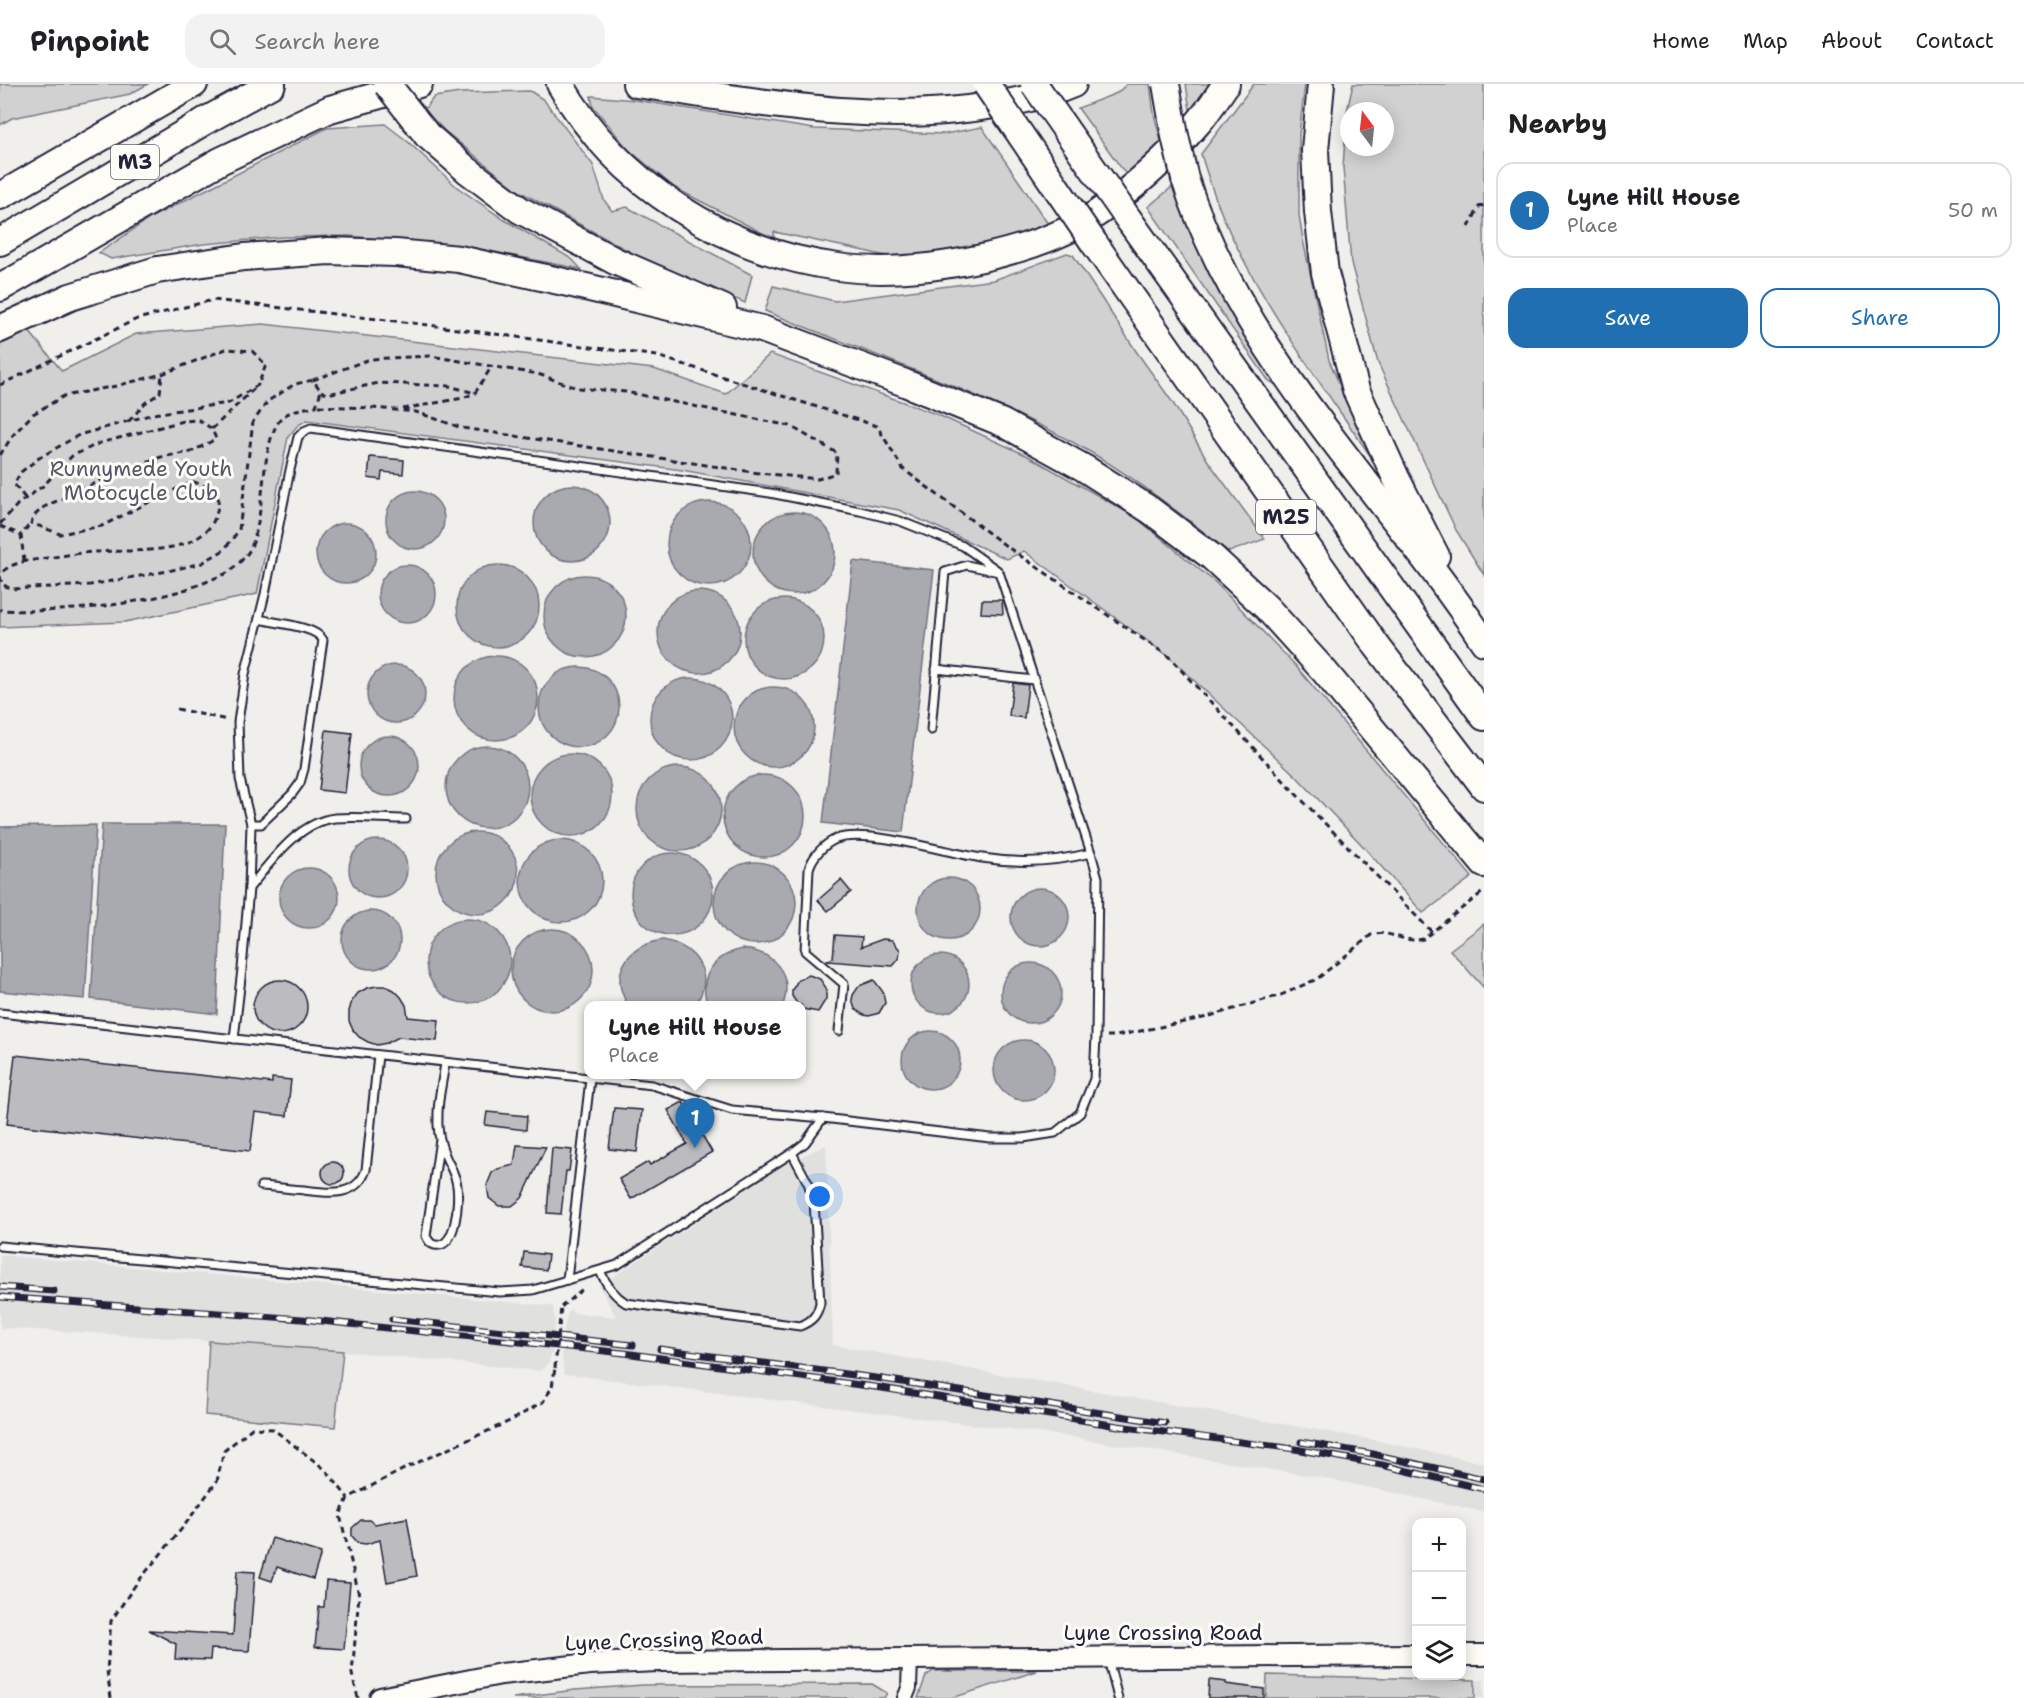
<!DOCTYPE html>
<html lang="en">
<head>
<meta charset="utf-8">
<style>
	body { margin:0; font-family:"Shantell Sans",sans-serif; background:#f2f2f2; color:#202124 }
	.controls { position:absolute; right:18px; bottom:18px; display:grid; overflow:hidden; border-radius:12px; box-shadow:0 3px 15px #0003 }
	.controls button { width:54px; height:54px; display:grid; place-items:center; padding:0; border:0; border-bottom:2px solid #e0e0e0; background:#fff; color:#202124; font:30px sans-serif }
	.compass { position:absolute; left:1340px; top:18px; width:54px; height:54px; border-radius:50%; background:#fff; box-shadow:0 3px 15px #0003; rotate:345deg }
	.you { position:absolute; left:820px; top:1113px; width:21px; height:21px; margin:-15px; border:4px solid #fff; border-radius:50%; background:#1a73e8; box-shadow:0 0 0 9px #1a73e833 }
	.badge { display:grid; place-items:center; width:39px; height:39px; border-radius:50%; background:#1f6fb2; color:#fff; font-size:20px; font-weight:700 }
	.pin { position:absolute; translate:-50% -50px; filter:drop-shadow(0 2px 3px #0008) }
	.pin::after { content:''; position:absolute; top:32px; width:21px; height:18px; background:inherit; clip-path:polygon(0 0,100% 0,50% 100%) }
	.popup { position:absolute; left:584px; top:917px; width:222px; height:78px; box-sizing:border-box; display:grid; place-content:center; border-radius:12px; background:#fff; filter:drop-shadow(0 2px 4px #0005); font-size:20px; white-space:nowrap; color:#757577 }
	.popup b { font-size:22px; color:#202124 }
	.popup::after { content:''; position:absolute; left:50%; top:100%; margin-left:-12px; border:12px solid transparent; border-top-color:#fff }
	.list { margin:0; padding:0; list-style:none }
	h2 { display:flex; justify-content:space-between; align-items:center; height:78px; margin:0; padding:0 24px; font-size:26px }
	h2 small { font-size:20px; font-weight:400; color:#757577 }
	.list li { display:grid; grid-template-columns:39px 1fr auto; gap:18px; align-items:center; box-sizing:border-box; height:96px; margin:0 12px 12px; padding:0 12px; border:2px solid #e0e0e0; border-radius:18px }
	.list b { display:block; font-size:22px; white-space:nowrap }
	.list p { margin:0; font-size:20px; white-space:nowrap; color:#757577 }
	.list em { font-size:20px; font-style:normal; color:#757577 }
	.actions { display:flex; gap:12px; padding:18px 24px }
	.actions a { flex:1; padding:14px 0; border:2px solid #1f6fb2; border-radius:18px; text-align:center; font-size:21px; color:#1f6fb2 }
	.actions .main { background:#1f6fb2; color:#fff }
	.icon { flex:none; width:33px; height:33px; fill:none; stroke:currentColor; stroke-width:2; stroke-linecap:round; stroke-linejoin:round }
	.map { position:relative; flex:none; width:1484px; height:1614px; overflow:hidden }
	header { display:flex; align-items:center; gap:36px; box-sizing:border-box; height:84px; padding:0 30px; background:#fff; border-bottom:2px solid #e0e0e0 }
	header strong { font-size:28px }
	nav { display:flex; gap:33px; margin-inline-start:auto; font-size:21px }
	.search { width:420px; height:54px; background:#f2f2f2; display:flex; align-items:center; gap:15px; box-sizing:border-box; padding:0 21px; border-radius:18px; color:#757577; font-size:22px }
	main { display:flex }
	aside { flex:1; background:#fff }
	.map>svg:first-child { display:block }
	.built { fill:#e0e0df }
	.green { fill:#d2d1d1; stroke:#7a7a86; stroke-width:1.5; fill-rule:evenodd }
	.water { fill:#a9a9b0; stroke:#737381; stroke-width:1.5 }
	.building { fill:#bcbcc0; stroke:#22223b; stroke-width:1.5 }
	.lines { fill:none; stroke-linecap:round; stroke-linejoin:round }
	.lane-casing { stroke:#22223b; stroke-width:11 }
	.street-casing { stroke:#22223b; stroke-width:18 }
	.secondary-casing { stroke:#22223b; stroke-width:24 }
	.highway-casing { stroke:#22223b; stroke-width:30 }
	.path { stroke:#22223b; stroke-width:3; stroke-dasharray:6 4.5; stroke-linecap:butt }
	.lane { stroke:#fdfcf7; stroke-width:7 }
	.street { stroke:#fdfcf7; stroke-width:14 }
	.secondary { stroke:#fdfcf7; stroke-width:20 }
	.highway { stroke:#fdfcf7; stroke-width:26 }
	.rail-casing { stroke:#22223b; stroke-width:7 }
	.rail { stroke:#fdfcf7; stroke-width:4.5; stroke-dasharray:14; stroke-linecap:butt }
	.highway-bridge-casing { stroke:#22223b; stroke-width:30; stroke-linecap:butt }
	.path-bridge { stroke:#22223b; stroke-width:3; stroke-dasharray:6 4.5; stroke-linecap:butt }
	.highway-bridge { stroke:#fdfcf7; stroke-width:26 }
	.labels { text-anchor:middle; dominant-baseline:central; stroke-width:6; stroke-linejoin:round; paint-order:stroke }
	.shield { fill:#fdfcf7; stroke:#646373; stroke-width:1.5 }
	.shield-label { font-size:20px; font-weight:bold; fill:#22223b }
	.park-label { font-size:21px; fill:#575768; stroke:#fdfcf7 }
	.street-label { font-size:21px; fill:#22223b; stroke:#fdfcf7 }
</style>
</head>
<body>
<header>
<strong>Pinpoint</strong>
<div class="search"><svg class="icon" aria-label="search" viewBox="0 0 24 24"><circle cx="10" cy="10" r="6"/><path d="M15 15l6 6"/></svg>Search here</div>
<nav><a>Home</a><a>Map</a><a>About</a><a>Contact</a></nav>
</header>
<main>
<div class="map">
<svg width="1484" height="1614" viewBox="0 0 1484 1614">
	<rect width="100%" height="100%" fill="#f0efec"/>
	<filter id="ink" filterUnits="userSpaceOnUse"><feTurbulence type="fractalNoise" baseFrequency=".0167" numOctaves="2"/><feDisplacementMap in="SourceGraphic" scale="12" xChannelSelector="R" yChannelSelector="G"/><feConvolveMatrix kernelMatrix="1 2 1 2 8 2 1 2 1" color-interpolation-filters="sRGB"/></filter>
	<g filter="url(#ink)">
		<g class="built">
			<polygon points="826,1061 833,1261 1369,1355 1484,1379 1484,1428 1324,1394 1057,1351 564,1290 562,1271 565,1239 570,1224 573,1229 616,1233 599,1202 780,1083"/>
			<polygon points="0,1171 553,1222 555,1236 552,1270 547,1282 539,1287 343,1267 141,1252 0,1244"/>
			<rect x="1475" y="1596" width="9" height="18"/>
		</g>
		<g class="green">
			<polygon points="0,0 148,0 130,10 12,34 0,41"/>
			<polygon points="1127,0 1150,0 1154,30 1162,61 1127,92 1078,24 1117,9"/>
			<polygon points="1186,0 1213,0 1191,33"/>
			<path d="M1254,0H1305L1299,51V131L1303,156L1329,276L1369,370C1322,301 1271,233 1234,157C1220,129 1210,100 1201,70Z"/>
			<path d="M1353,0H1484V491L1456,446L1378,279L1351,179L1343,83L1347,27ZM1349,27H1385V63H1349Z"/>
			<polygon points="530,7 544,16 593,81 604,116 612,127 627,123 752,191 745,219 634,170 517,106 445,47 424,26 434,13 460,9"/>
			<path d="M591,12L635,16L814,45L945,50L982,43L1048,140L1037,145C987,159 921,184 869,168L774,148V155L675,104L628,65L593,22Z"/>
			<polygon points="385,40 406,56 457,103 503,135 572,175 581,185 474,164 349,152 283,153 204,160 111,175 99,169 152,133 327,44"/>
			<polygon points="1172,103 1199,167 1243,244 1283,306 1268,296 1148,123"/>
			<path d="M1067,169L1073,171L1136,267L1173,319L1208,377L1265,455L1229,468C1185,433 1141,398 1092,369C989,310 875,272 765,227L773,202L835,217L994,196Z"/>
			<polygon points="263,240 654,285 726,310 770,270 936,330 1028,372 1134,432 1216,499 1295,581 1472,793 1423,829 1361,760 1296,692 1168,572 1024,467 1007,475 899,426 682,386 307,336 298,341 288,353 257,510 125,538 0,543 0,261 28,246 62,287 136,250"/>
			<polygon points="1484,840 1484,904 1450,866"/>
			<polygon points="209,1257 343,1267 335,1343 205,1331"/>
			<polygon points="933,1587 1037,1587 952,1614 918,1614 926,1592"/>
			<polygon points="1267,1591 1475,1596 1475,1614 1266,1614"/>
			<polygon points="872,1600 887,1609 884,1614 513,1614 575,1606 643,1601"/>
		</g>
		<g class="water">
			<circle cx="572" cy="439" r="38"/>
			<circle cx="415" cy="436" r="29"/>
			<circle cx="709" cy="460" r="42"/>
			<circle cx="794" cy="469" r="41"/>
			<circle cx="346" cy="469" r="30"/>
			<polygon points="853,477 934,486 903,748 823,739"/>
			<circle cx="498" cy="522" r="41"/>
			<circle cx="407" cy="510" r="29"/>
			<circle cx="585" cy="532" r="41"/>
			<circle cx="699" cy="548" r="41"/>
			<circle cx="784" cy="555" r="40"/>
			<circle cx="496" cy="614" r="42"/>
			<circle cx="396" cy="610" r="29"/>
			<circle cx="579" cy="623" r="40"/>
			<circle cx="691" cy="635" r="41"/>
			<circle cx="774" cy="643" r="40"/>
			<circle cx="389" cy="682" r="30"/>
			<circle cx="487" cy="703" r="41"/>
			<circle cx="571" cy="711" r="41"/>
			<circle cx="679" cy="725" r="42"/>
			<circle cx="764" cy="732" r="41"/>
			<polygon points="102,740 225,740 217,930 91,915"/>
			<polygon points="96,741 85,915 0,907 0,743"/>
			<circle cx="477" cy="789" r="41"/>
			<circle cx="378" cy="785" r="29"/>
			<circle cx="561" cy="797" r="41"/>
			<circle cx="672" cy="810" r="41"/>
			<circle cx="755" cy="819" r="41"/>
			<circle cx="309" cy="814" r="30"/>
			<circle cx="949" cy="825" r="31"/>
			<circle cx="1040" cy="833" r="29"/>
			<circle cx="371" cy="856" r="29"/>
			<circle cx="468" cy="877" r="42"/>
			<circle cx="552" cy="886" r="41"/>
			<path d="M663,856C696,862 716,891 695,921H628C608,889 628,861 663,856Z"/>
			<path d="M742,865C773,867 794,890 783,921H708C697,893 714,872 742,865Z"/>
			<circle cx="940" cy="900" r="29"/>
			<circle cx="1031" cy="909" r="30"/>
			<circle cx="931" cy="976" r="29"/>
			<circle cx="1024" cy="986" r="30"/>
		</g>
		<g class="building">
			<polygon points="370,373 404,376 403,390 382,388 381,396 368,394"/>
			<polygon points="982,516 1002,516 1003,530 981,529"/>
			<polygon points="1013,599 1028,601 1024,634 1009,632"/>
			<polygon points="326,646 352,649 345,709 319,706"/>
			<polygon points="841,796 851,808 828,827 818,816"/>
			<polygon points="835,851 862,853 861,863 883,855 892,856 900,866 899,875 893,882 827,877 833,874"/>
			<polygon points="809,891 820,895 826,904 826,915 818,928 803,925 801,921 798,921 792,912 792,906 798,896"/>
			<circle cx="280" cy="923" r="27"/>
			<polygon points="874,896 883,908 885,919 879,929 869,932 864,931 855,925 852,916 853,911 859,902"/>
			<polygon points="376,902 385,902 394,906 401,913 406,921 408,933 439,936 437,957 399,953 387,959 377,961 368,958 359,953 353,946 349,937 349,927 352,917 358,909 367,904"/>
			<polygon points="15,971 272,999 272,994 291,996 287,1032 255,1028 250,1067 7,1040"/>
			<polygon points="683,1018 712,1068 631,1115 619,1095 648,1078 650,1081 687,1060 668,1026"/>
			<polygon points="614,1024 642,1026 637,1068 609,1065"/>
			<polygon points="487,1028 527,1032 526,1046 485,1041"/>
			<polygon points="517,1061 546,1063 522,1114 512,1122 499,1122 489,1114 487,1101 492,1089 498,1085 514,1081"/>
			<polygon points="552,1064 572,1066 569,1087 566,1087 561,1130 547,1129"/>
			<circle cx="333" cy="1089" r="11"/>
			<polygon points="524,1168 548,1171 546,1186 522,1183"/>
			<polygon points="407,1434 417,1492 387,1498 380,1456 366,1460 358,1459 352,1452 352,1444 361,1436 369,1436 375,1440"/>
			<polygon points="272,1454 321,1469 313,1495 277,1483 272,1497 260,1493"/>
			<polygon points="237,1487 255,1488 249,1567 211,1565 210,1576 175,1575 176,1560 149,1546 233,1551"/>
			<polygon points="326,1497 350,1499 344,1565 315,1563 319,1523 324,1523"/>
			<polygon points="1209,1596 1226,1598 1226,1600 1264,1605 1264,1614 1208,1614"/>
		</g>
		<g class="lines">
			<defs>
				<g id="lane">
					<polyline points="936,585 1034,596"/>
					<path d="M251,740H261L292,710L300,699L304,685L323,556C316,542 274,539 259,535"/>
					<path d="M249,804C271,778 298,738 335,734C359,732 383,735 406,735"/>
					<polyline points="0,929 652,1001 732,1026 823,1034 990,1054 1023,1054 1055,1049 1080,1029 1094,995 1096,952 1098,794 1091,769 999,488 967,481 945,488 931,646"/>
					<path d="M839,947L844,900L805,867L809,785C812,773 824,760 836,755C867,744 946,769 982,774C1019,780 1055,778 1091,769"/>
					<polyline points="234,955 242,885 249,804 251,740 240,695 238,638 245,590 265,510 290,386 298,353 304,347 311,344 770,409 860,427 900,437 963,462 997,486"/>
					<path d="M440,1055L426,1152C428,1156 430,1160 435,1161C457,1165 459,1115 457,1102C456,1091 449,1081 445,1071C440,1059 437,1044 438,1030C438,1013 443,996 445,979"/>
					<path d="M261,1102C276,1103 290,1105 304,1106C328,1109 356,1114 366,1086L378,971"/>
					<polyline points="0,1162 500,1208 533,1206 617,1181 792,1069 805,1059 823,1034"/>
					<path d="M600,1187C606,1200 613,1211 626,1219L800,1242C812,1237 817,1232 820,1219L814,1117L808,1099L792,1069"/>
					<polyline points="567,1196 590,995"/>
					<polyline points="1108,1575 1118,1614"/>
				</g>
				<polyline id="street" points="905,1614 909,1604 910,1574"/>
				<g id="secondary">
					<polyline points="1462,1571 1484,1571"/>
					<polyline points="380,1614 501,1590 590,1580 658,1577 1416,1571"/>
				</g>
				<g id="highway">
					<path d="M560,0C617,100 725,168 838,183C886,190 935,184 982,174C1022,165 1065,152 1099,128C1135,103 1168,73 1197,40C1208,28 1217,13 1226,0"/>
					<path d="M636,0C754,17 875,42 994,21C1021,17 1048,11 1073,0"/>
					<polyline points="1321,0 1315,66 1318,128 1325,189 1356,306 1396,394 1436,472"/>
					<polyline points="427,51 467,86 520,126 615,177 723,224"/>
					<path d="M1185,95C1242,273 1384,406 1484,558"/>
					<polyline points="0,112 194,0"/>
					<polyline points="1129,136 1484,633"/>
					<polyline points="0,158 205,37 272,0"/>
					<polyline points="1094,159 1376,561 1484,703"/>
					<polyline points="0,204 220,77 330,25 419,0"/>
					<polyline points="0,245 70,213 157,186 244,173 329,167 396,169 459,175 573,200 762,245 905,299 1003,339 1084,384 1150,426 1212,473 1267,524 1325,588 1484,780"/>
				</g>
			</defs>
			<use href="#lane" class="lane-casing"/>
			<use href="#street" class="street-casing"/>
			<use href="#secondary" class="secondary-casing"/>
			<use href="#highway" class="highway-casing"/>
			<g class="path">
				<polyline points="1469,143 1479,123 1484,121"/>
				<polyline points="313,296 370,275 430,272 538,290 577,304 626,308 790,342 837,369 836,389 818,395 759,389 462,344 416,328 373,324 316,322"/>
				<polyline points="0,301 137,235 213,216 421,240 657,272 877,342 903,385 1006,462 1168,572 1298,712 1432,848"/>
				<polyline points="321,307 327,310 379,299 449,302 475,309"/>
				<polyline points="403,325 463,314 475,309 492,282"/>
				<polyline points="129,337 145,319 160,309 162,290"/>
				<polyline points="0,371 13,351 33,330 64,312 116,302 162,290 226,265 252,267 266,281 258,301"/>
				<polyline points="25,414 14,400 21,388 39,374 79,351 153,330 229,319 258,301 212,345"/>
				<path d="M0,440L18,420L43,402L72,372L100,359L183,337L199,336L212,345L216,355L191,368L161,373L127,384L44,423L34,432L31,439L60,450L102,442L167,409L194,398L208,403L218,410C223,476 137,465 93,468C78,469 62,472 47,474C29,477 13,477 0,490"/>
				<polyline points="0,442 21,451"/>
				<polyline points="24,477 21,451 31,439"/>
				<path d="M0,492L2,500L11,505L90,501L168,487L202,479L224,466L239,446L253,338L268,317L295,300L313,296L321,307L316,322C307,324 297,325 289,329C256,343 269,440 247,470C243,475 237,482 231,486C227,490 220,492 215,494C161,520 60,530 0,526"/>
				<polyline points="177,625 227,636"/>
				<path d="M1107,952H1116L1203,934L1281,911L1317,895L1371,851C1391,845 1403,860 1423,855L1484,807"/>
				<polyline points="561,1223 585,1203"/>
				<polyline points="111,1614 107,1587 111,1537 136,1500 184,1442 217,1397 224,1367 252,1344 273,1345 326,1386 348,1414"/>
				<polyline points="358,1614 352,1590 359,1511 340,1431 348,1414 410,1382 510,1337 543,1318 552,1303 555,1284"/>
			</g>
			<use href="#lane" class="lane"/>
			<use href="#street" class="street"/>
			<use href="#secondary" class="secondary"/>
			<use href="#highway" class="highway"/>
			<defs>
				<g id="rail">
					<polyline points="0,1203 54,1207"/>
					<polyline points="0,1213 302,1235 624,1269 882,1304 1118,1342 1295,1365 1382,1381 1484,1405"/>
					<polyline points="392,1235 633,1261"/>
					<polyline points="660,1265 883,1295 1165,1339"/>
					<polyline points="1301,1358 1373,1370 1484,1395"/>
				</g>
			</defs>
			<use href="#rail" class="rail-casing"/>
			<use href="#rail" class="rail"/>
			<defs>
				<g id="highway-bridge">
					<polyline points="387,0 427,51"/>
					<polyline points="986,0 1094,159"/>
					<polyline points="1034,0 1129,136"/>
					<polyline points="1166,0 1175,52 1185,95"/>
				</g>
			</defs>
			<use href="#highway-bridge" class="highway-bridge-casing"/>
			<polyline class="path-bridge" points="555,1284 561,1223"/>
			<use href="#highway-bridge" class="highway-bridge"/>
		</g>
	</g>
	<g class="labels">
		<g class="shield">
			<rect x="111" y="61" width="48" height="34" rx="4.5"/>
			<rect x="1256" y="416" width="60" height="34" rx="4.5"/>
		</g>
		<g class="shield-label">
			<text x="135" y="78">M3</text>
			<text x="1286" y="433">M25</text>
		</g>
		<g class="park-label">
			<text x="141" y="385">Runnymede Youth<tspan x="141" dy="24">Motocycle Club</tspan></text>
		</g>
		<g class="street-label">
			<text x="1163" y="1549">Lyne Crossing Road</text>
			<text transform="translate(664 1556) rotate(-2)">Lyne Crossing Road</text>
		</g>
	</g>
</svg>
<div class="controls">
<button>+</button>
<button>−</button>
<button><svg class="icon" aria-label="layers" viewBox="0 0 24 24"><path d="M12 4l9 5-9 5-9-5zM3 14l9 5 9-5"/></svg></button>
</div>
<svg class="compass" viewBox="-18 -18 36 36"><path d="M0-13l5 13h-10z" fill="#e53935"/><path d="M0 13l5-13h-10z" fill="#757577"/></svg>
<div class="you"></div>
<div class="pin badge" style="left:695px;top:1064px">1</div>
<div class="popup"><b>Lyne Hill House</b>Place</div>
</div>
<aside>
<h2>Nearby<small></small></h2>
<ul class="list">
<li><span class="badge">1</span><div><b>Lyne Hill House</b><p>Place</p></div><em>50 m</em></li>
</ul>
<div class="actions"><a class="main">Save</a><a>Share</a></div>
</aside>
</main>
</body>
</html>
